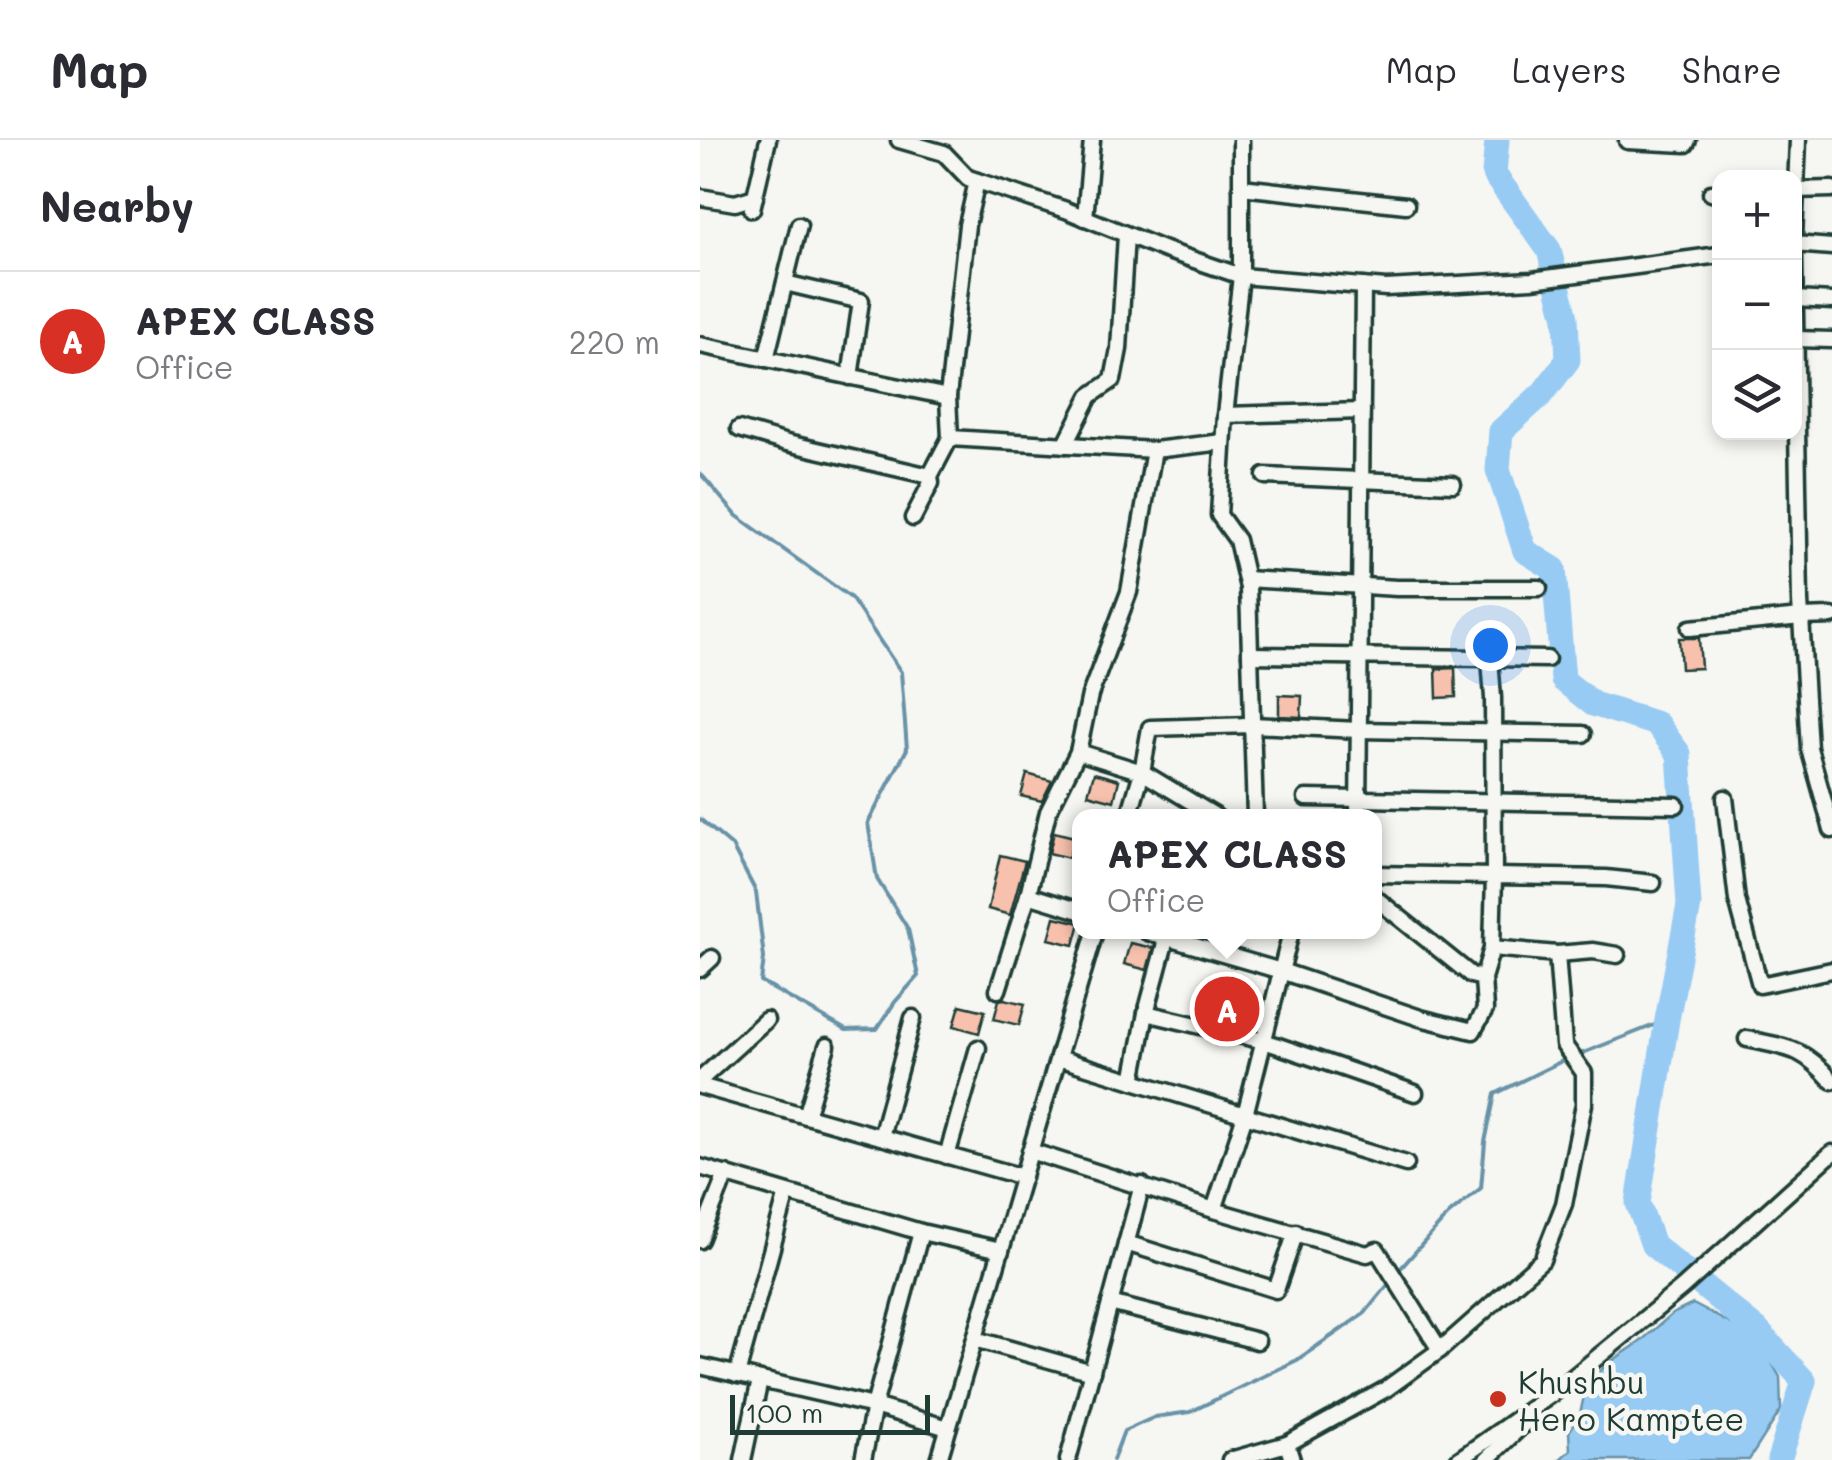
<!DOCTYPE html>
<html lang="en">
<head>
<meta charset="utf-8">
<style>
	body { margin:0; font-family:Mali,sans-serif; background:#f7f7f7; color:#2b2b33 }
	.controls { position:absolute; right:30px; top:30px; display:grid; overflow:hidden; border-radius:20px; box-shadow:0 5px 15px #0003 }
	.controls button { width:90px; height:90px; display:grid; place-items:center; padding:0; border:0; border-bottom:2px solid #e1e1e2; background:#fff; color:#2b2b33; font:50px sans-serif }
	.scale { position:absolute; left:30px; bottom:25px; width:200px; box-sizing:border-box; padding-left:10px; border:5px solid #1f3d34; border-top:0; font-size:28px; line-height:35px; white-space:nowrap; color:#1f3d34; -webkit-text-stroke:8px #f6f6f2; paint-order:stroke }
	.you { position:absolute; left:790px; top:505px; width:35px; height:35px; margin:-25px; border:8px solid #fff; border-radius:50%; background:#1a73e8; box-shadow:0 0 0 15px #1a73e833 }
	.badge { display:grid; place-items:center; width:65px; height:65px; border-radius:50%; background:#d93025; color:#fff; font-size:32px; font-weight:700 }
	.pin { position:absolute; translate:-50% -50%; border:5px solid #fff; box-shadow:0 2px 10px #0006 }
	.popup { position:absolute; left:372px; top:669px; width:310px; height:130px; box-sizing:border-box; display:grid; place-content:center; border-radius:20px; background:#fff; filter:drop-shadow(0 2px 8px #0005); font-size:32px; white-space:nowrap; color:#7c7c81 }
	.popup b { font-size:38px; color:#2b2b33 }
	.popup::after { content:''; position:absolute; left:50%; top:100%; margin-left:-20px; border:20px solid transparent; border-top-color:#fff }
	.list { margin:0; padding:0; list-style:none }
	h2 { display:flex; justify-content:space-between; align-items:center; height:130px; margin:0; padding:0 40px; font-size:42px }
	h2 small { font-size:32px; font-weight:400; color:#7c7c81 }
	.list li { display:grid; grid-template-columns:65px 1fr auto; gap:30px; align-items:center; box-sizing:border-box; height:140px; padding:0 40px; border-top:2px solid #e1e1e2 }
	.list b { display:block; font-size:38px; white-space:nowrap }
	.list p { margin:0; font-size:32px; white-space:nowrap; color:#7c7c81 }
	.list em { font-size:32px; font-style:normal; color:#7c7c81 }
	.icon { flex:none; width:55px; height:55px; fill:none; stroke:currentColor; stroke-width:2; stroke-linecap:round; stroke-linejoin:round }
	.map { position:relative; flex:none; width:1132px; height:1320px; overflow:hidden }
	header { display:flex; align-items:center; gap:60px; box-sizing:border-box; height:140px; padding:0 50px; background:#fff; border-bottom:2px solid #e1e1e2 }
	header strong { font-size:48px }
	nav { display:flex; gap:55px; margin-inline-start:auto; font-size:35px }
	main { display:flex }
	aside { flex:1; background:#fff }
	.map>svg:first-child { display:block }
	.water { fill:#97cbf4; stroke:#6792a7; stroke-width:2.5 }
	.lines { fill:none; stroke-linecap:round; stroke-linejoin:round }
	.stream { stroke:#6792a7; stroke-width:4 }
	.river { stroke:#97cbf4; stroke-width:25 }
	.building { fill:#f8c1ad; stroke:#1f3d34; stroke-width:2.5 }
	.minor-casing { stroke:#1f3d34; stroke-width:21 }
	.minor { stroke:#f6f6f2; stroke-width:14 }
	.poi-dot { fill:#c8321e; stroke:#f6f6f2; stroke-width:4 }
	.labels { text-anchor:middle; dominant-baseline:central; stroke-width:9; stroke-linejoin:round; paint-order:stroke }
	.poi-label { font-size:32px; fill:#1f3d34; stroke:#f6f6f2; text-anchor:start }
</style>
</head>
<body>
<header>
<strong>Map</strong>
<nav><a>Map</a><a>Layers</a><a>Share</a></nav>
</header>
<main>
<aside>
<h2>Nearby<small></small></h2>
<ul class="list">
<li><span class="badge">A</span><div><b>APEX CLASS</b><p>Office</p></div><em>220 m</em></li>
</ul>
</aside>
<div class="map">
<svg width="1132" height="1320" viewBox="0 0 1132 1320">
	<rect width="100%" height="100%" fill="#f6f6f2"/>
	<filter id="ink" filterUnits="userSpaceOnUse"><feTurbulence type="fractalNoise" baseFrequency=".01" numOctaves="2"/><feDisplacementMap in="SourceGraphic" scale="20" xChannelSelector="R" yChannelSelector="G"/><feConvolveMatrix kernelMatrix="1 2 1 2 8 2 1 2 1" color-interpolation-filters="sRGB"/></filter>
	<g filter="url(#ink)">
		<polygon class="water" points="993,1164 1039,1188 1065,1211 1080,1237 1081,1270 1049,1320 859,1320 870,1310 869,1292 880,1274 886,1247 906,1225 940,1202 972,1174"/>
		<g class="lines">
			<g class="stream">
				<polyline points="0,333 37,376 151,458 201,532 207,609 168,683 177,739 208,789 218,836 195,862 177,889 146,890 61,842 64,818 56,752 32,706 0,679"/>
				<polyline points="883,913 967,880"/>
				<polyline points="701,1128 749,1074 781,1048 785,1002 795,954 862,921"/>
				<polyline points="413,1320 424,1291 455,1277 490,1272 597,1220 665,1173 687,1146"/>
			</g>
			<polyline class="river" points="797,0 794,34 849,110 866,178 868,220 843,253 801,291 798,330 825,411 854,429 863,540 893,564 957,584 979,614 989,765 967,880 938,1063 953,1105 1057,1190 1104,1241 1079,1320"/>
		</g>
		<g class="building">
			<polygon points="979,498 999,498 1001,528 981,529"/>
			<polygon points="755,528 756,557 737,558 736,529"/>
			<polygon points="579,555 602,556 601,577 579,576"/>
			<polygon points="394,633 419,640 414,661 388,654"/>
			<polygon points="327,634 352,641 342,661 321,656"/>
			<polygon points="354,692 374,697 369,718 349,713"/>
			<polygon points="300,715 325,721 310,775 288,769"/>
			<polygon points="355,777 380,783 374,805 349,799"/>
			<polygon points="430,803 453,808 447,830 424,824"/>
			<polygon points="521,856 539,860 532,882 515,878"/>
			<polygon points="304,859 325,864 319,885 294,879 299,860"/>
			<polygon points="260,865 285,871 279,893 254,886"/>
		</g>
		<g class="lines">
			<defs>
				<g id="minor">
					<polyline points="199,0 244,13 268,38 366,70 465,110 541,136 686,148 832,140 1019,115"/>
					<polyline points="541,0 541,136 525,275 519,375 537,400 548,448 555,676"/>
					<polyline points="927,1 986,4 988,0"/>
					<polyline points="541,47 706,65"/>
					<polyline points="1094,50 1132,49"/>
					<polyline points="1011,53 1019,54"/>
					<polyline points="0,57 35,63 55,57"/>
					<polyline points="52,69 68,0"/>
					<polyline points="385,78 392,0"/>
					<polyline points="1094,98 1098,0"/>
					<polyline points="1094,104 1132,107"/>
					<polyline points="1094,117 1100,461 1109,608 1132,690"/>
					<polyline points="85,143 161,161 150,237"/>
					<polyline points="1095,159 1132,161"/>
					<polyline points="1096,199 1132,200"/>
					<polyline points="0,205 248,257 267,85 277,41"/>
					<polyline points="66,219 99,85"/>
					<polyline points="248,257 250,298 454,310 523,302"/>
					<polyline points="525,275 662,271"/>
					<polyline points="39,289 87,303 230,336"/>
					<polyline points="365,305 390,256 413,240 419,209 426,95"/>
					<polyline points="565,336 753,344"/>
					<polyline points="213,378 231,343 230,336 250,298"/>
					<polyline points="546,439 697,448 839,448"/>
					<polyline points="990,488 1101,477 1132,476"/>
					<polyline points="550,515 847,519"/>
					<polyline points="378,612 442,632 450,588 552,585 659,590 883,594"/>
					<polyline points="606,658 976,665"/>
					<polyline points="1025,658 1037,760 1060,845 1132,830"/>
					<polyline points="429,676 442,632 515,676"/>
					<polyline points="658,676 663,146"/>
					<polyline points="674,734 794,736 793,558 790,519"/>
					<polyline points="674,757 771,835 783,838"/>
					<polyline points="380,771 328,755 348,672 378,612 390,555 429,452 454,310"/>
					<polyline points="447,792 581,831 720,878 773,891 785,870 783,838 792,808 794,736 906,738 953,743"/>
					<polyline points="792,808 857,814 893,811 917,815"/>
					<polyline points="0,829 12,818"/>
					<polyline points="298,850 328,755"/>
					<polyline points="446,873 564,901 715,953"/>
					<path d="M1047,899C1089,908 1103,907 1132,941"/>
					<polyline points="358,918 545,975 591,792"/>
					<polyline points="0,940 66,880"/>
					<polyline points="433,941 446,873 468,792"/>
					<polyline points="0,946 323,1037"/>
					<polyline points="106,976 127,906"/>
					<polyline points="181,997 213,878"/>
					<polyline points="330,1011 514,1070 667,1114 677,1110 740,1210 842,1120 864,1064 884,964 884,933 864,905 857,814"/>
					<polyline points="247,1016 278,908"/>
					<polyline points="0,1027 221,1092 301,1110"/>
					<polyline points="514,1070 545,975 706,1024"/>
					<polyline points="0,1100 26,1034"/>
					<polyline points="426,1103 576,1150 596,1092"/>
					<polyline points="410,1163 557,1201"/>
					<polyline points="275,1199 392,1232"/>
					<polyline points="0,1226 174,1266 248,1288"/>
					<polyline points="37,1235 87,1053"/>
					<polyline points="587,1304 592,1320"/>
					<polyline points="43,1320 60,1240"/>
					<polyline points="163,1320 174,1266 221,1092"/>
					<polyline points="239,1320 395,792"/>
					<polyline points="368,1320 442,1045"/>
					<polyline points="530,1320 587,1304 686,1249 740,1210"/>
					<polyline points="758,1320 855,1252 982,1148 1132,1013"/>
					<polyline points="786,1320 830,1278"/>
				</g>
			</defs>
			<use href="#minor" class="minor-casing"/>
			<use href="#minor" class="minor"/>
		</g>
	</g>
	<circle class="poi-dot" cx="798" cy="1259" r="10"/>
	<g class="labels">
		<g class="poi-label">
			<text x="818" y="1241">Khushbu<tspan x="818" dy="37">Hero Kamptee</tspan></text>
		</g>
	</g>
</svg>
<div class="controls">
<button>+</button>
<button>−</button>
<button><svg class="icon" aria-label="layers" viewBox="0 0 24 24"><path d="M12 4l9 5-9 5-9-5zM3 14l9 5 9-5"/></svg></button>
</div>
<div class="scale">100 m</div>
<div class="you"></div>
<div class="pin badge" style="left:527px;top:869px">A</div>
<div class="popup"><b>APEX CLASS</b>Office</div>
</div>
</main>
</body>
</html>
